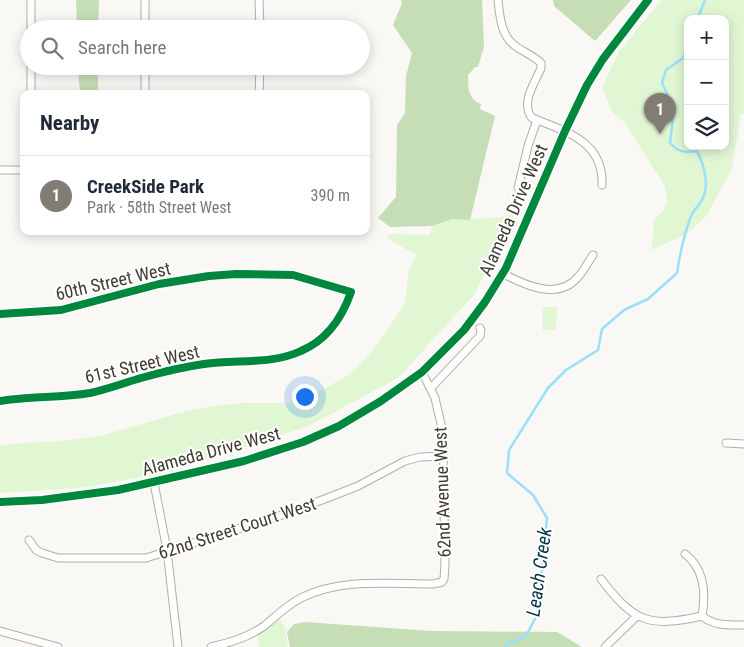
<!DOCTYPE html>
<html lang="en">
<head>
<meta charset="utf-8">
<style>
	body { margin:0; font-family:"Roboto Condensed",sans-serif; background:#f2f2f3; color:#1f2937 }
	.controls { position:absolute; right:15px; top:15px; display:grid; overflow:hidden; border-radius:10px; box-shadow:0 2px 12px #0003 }
	.controls button { width:45px; height:45px; display:grid; place-items:center; padding:0; border:0; border-bottom:1px solid #e0e1e3; background:#fff; color:#1f2937; font:25px sans-serif }
	.you { position:absolute; left:304px; top:396px; width:18px; height:18px; margin:-12px; border:4px solid #fff; border-radius:50%; background:#1a73e8; box-shadow:0 0 0 8px #1a73e833 }
	.badge { display:grid; place-items:center; width:32px; height:32px; border-radius:50%; background:#827d74; color:#fff; font-size:16px; font-weight:700 }
	.pin { position:absolute; translate:-50% -41px; filter:drop-shadow(0 1px 2px #0008) }
	.pin::after { content:''; position:absolute; top:26px; width:18px; height:15px; background:inherit; clip-path:polygon(0 0,100% 0,50% 100%) }
	.list { margin:0; padding:0; list-style:none }
	h2 { display:flex; justify-content:space-between; align-items:center; height:65px; margin:0; padding:0 20px; font-size:21px }
	h2 small { font-size:16px; font-weight:400; color:#747a83 }
	.list li { display:grid; grid-template-columns:32px 1fr auto; gap:15px; align-items:center; box-sizing:border-box; height:80px; padding:0 20px; border-top:1px solid #e0e1e3 }
	.list b { display:block; font-size:19px; white-space:nowrap }
	.list p { margin:0; font-size:16px; white-space:nowrap; color:#747a83 }
	.list em { font-size:16px; font-style:normal; color:#747a83 }
	.icon { flex:none; width:28px; height:28px; fill:none; stroke:currentColor; stroke-width:2; stroke-linecap:round; stroke-linejoin:round }
	.map { position:relative; flex:none; width:744px; height:647px; overflow:hidden }
	.search { position:absolute; background:#fff; box-shadow:0 2px 12px #0003; left:20px; top:20px; width:350px; height:55px; display:flex; align-items:center; gap:12px; box-sizing:border-box; padding:0 18px; border-radius:28px; color:#747a83; font-size:19px }
	.panel { position:absolute; background:#fff; box-shadow:0 2px 12px #0003; left:20px; top:90px; width:350px; height:145px; border-radius:10px }
	.map>svg:first-child { display:block }
	.green { fill:#e1f7d4; fill-rule:evenodd }
	.forest { fill:#c5deb6 }
	.lines { fill:none; stroke-linecap:round; stroke-linejoin:round }
	.stream { stroke:#99e0fb; stroke-width:2.5 }
	.street-casing { stroke:#b1aea7; stroke-width:9 }
	.street { stroke:#fefefe; stroke-width:7 }
	.cycleway-casing { stroke:#fff; stroke-width:11 }
	.cycleway { stroke:#00873e; stroke-width:8 }
	.labels { text-anchor:middle; dominant-baseline:central; stroke-width:4; stroke-linejoin:round; paint-order:stroke }
	.street-label { font-size:18px; fill:#423b2f; stroke:#fff }
	.water-label { font-size:19px; font-style:italic; fill:#023343; stroke:#fff }
</style>
</head>
<body>
<div class="map">
<svg width="744" height="647" viewBox="0 0 744 647">
	<rect width="100%" height="100%" fill="#faf8f5"/>
	<g class="green">
		<path d="M661,0H744V114H741L732,168L707,215L688,233L652,250L654,219L664,210L667,200L665,186L625,123L612,112L602,88L618,53ZM688,19H725V146H688Z"/>
		<polygon points="520,205 474,295 399,377 309,426 164,473 80,488 0,493 0,446 22,443 64,441 104,435 179,413 207,407 243,403 285,403 312,396 348,375 370,354 401,310 405,301 409,270 416,255 387,238 389,234 430,235 432,226 452,219 499,218 513,214"/>
		<polygon points="543,307 557,307 556,330 542,330"/>
		<polygon points="280,618 285,628 288,647 259,647 258,635"/>
	</g>
	<g class="forest">
		<polygon points="76,0 99,0 98,29 77,29"/>
		<path d="M401,0H482L484,47L478,67H475L468,75C468,88 468,99 481,104L480,109L495,116L470,220L452,219L432,226L390,227L378,218L396,197L397,125L405,113L406,76L412,53L393,25L402,3Z"/>
		<polygon points="553,0 631,0 595,41 554,6"/>
		<polygon points="78,66 98,66 98,94 80,94"/>
		<polygon points="305,622 431,631 557,632 582,647 290,647 287,632 294,624"/>
	</g>
	<g class="lines">
		<g class="stream">
			<polyline points="699,19 699,15 705,0"/>
			<path d="M504,647L510,643L526,636L537,615L547,518L533,495L507,473L509,450L548,388L566,370L598,350L602,329L624,310L648,299L677,273C680,253 684,235 691,216C694,209 699,206 702,200C710,185 704,165 697,151C684,153 678,152 670,143L674,108L662,83L666,70L683,58L688,47"/>
		</g>
		<defs>
			<g id="street">
				<polyline points="145,0 145,29"/>
				<polyline points="259,0 260,29"/>
				<path d="M498,0C500,19 501,37 518,48C526,53 535,57 541,63V68C535,83 520,103 532,118C566,131 604,142 602,185"/>
				<polyline points="31,29 31,0"/>
				<polyline points="145,66 145,94"/>
				<polyline points="31,94 31,66"/>
				<polyline points="259,94 260,66"/>
				<polyline points="0,170 24,170"/>
				<polyline points="518,188 528,146 537,120"/>
				<path d="M502,273C524,285 558,301 578,277C584,271 588,262 593,255"/>
				<path d="M0,314L61,310L159,284L209,276L236,274L293,275L351,292C342,318 327,340 301,351C271,365 236,359 204,364C183,367 162,372 141,378C124,383 108,389 90,393C60,398 30,396 0,401"/>
				<polyline points="431,388 480,336 481,330 480,328"/>
				<polyline points="726,443 744,444"/>
				<polyline points="154,483 167,550 178,647"/>
				<polyline points="0,502 42,500 118,490 244,461 303,442 339,426 381,401 422,372 464,330 485,302 506,268 565,131 587,85 603,59 648,0"/>
				<polyline points="29,540 36,550 42,553 58,558 146,558 279,516 322,500 358,486 405,461 420,457 443,456"/>
				<path d="M685,554C705,569 706,593 702,616"/>
				<path d="M601,579C634,622 648,628 702,616C714,626 729,625 744,625"/>
				<polyline points="0,631 58,647"/>
				<path d="M211,647C229,643 249,637 264,626C276,616 287,605 301,598C340,578 390,584 433,584L442,582L444,579L445,564L443,449L441,424L435,398L422,372"/>
				<polyline points="605,647 637,616"/>
			</g>
		</defs>
		<use href="#street" class="street-casing"/>
		<use href="#street" class="street"/>
		<defs>
			<g id="cycleway">
				<path d="M0,314L61,310L159,284L209,276L236,274L293,275L351,292C342,318 327,340 301,351C271,365 236,359 204,364C183,367 162,372 141,378C124,383 108,389 90,393C60,398 30,396 0,401"/>
				<polyline points="0,502 42,500 118,490 244,461 303,442 339,426 381,401 422,372 464,330 485,302 506,268 565,131 587,85 603,59 648,0"/>
			</g>
		</defs>
		<use href="#cycleway" class="cycleway-casing"/>
		<use href="#cycleway" class="cycleway"/>
	</g>
	<g class="labels">
		<g class="street-label">
			<text transform="translate(513 210) rotate(-66)">Alameda Drive West</text>
			<text transform="translate(113 281) rotate(-13)">60th Street West</text>
			<text transform="translate(142 364) rotate(-13)">61st Street West</text>
			<text transform="translate(211 451) rotate(-15)">Alameda Drive West</text>
			<text transform="translate(442 492) rotate(-92)">62nd Avenue West</text>
			<text transform="translate(237 528) rotate(-18)">62nd Street Court West</text>
		</g>
		<g class="water-label">
			<text transform="translate(539 572) rotate(-82)">Leach Creek</text>
		</g>
	</g>
</svg>
<div class="controls">
<button>+</button>
<button>−</button>
<button><svg class="icon" aria-label="layers" viewBox="0 0 24 24"><path d="M12 4l9 5-9 5-9-5zM3 14l9 5 9-5"/></svg></button>
</div>
<div class="you"></div>
<div class="pin badge" style="left:660px;top:134px">1</div>
<div class="search"><svg class="icon" aria-label="search" viewBox="0 0 24 24"><circle cx="10" cy="10" r="6"/><path d="M15 15l6 6"/></svg>Search here</div>
<section class="panel">
<h2>Nearby<small></small></h2>
<ul class="list">
<li><span class="badge">1</span><div><b>CreekSide Park</b><p>Park · 58th Street West</p></div><em>390 m</em></li>
</ul>
</section>
</div>
</body>
</html>
